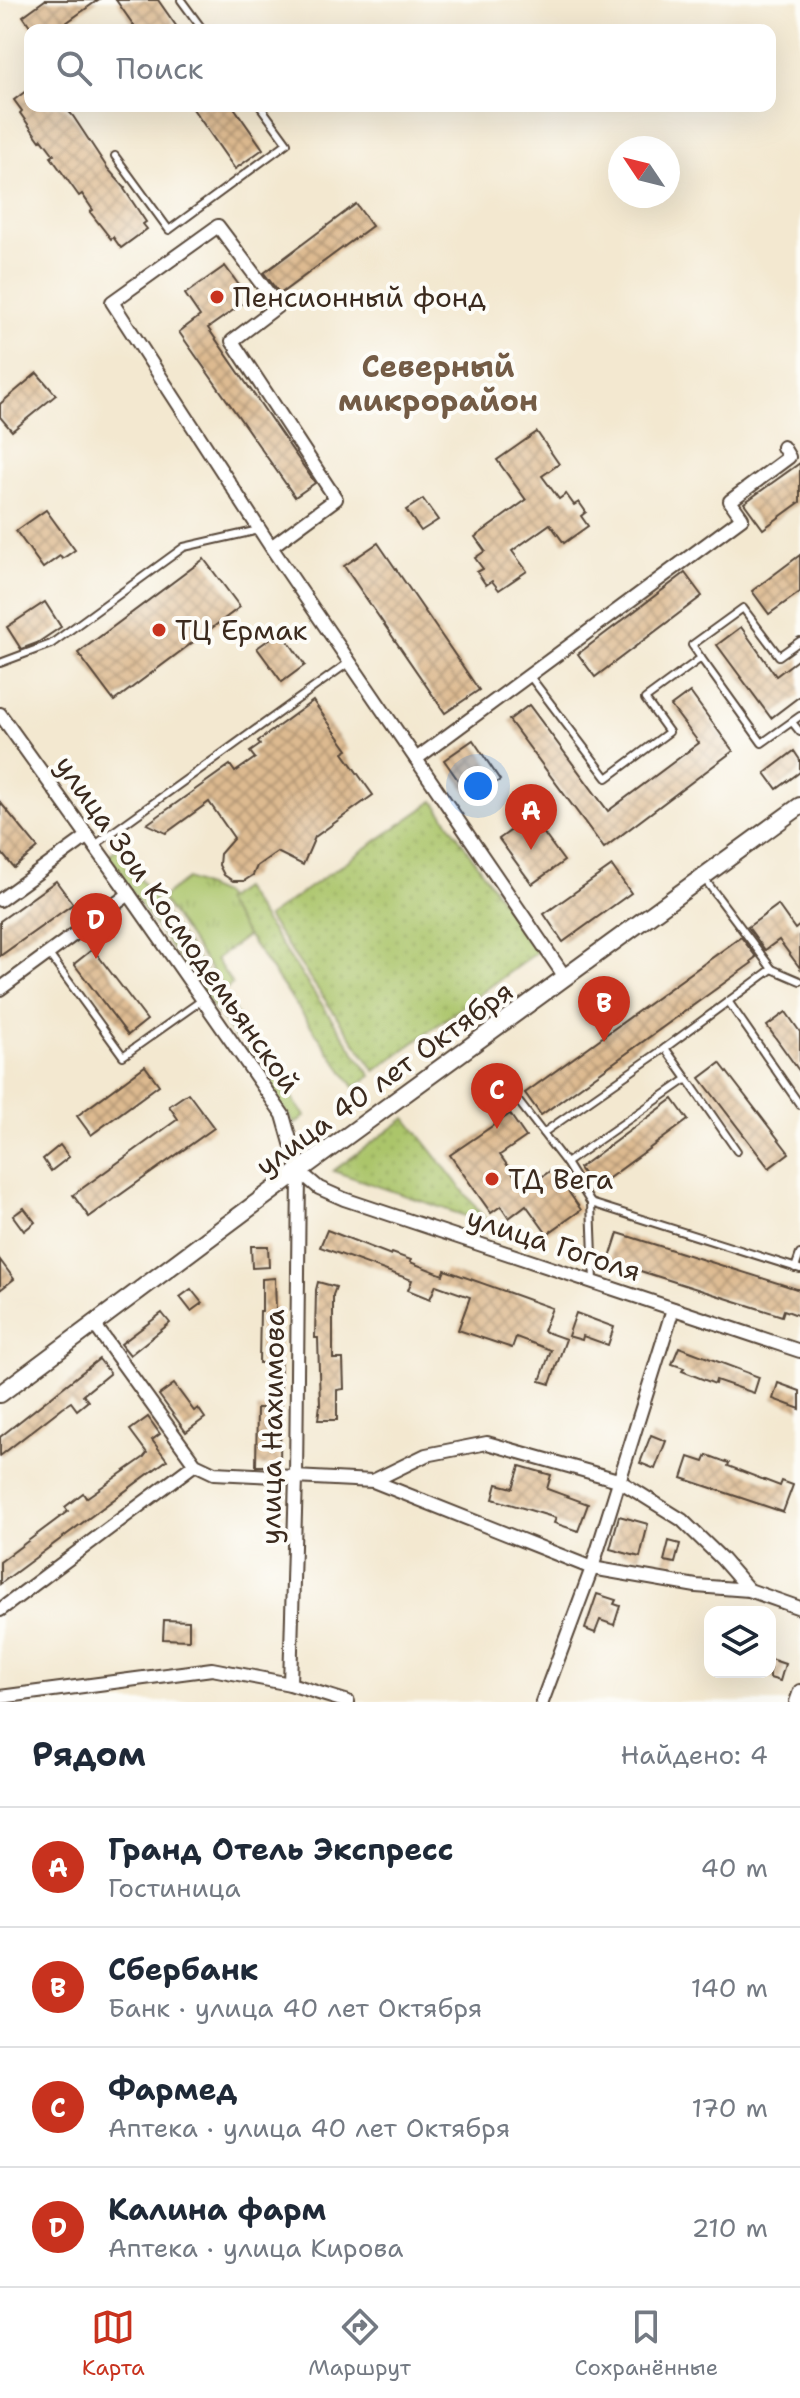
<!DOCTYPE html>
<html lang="ru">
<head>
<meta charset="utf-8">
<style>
	body { margin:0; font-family:"Shantell Sans",sans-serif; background:#f2f2f3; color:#1f2937 }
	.controls { position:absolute; right:24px; bottom:24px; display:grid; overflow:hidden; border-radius:16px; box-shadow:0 8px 32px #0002 }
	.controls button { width:72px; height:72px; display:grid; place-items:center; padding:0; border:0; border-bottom:2px solid #e0e1e3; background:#fff; color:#1f2937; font:40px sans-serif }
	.compass { position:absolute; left:608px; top:136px; width:72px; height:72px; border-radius:50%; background:#fff; box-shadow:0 8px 32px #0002; rotate:305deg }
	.you { position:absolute; left:478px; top:786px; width:28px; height:28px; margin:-20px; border:6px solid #fff; border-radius:50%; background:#1a73e8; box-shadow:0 0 0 12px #1a73e833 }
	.badge { display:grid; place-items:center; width:52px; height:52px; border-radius:50%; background:#c8321e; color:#fff; font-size:26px; font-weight:700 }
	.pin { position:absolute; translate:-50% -66px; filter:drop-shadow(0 2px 4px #0008) }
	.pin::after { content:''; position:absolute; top:42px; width:28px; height:24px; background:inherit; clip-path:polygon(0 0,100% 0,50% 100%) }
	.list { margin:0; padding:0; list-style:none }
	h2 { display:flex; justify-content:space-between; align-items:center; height:104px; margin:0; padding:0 32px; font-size:34px }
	h2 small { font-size:26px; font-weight:400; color:#747a83 }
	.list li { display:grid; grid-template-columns:52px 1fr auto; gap:24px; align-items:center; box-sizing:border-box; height:120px; padding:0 32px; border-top:2px solid #e0e1e3 }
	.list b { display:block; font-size:30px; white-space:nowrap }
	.list p { margin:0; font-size:26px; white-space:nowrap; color:#747a83 }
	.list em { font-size:26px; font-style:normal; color:#747a83 }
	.icon { flex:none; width:44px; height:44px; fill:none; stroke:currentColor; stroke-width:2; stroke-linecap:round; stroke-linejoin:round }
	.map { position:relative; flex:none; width:800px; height:1702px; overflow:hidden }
	.search { position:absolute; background:#fff; box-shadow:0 8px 32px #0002; left:24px; right:24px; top:24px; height:88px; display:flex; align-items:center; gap:20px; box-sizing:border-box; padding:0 28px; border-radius:16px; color:#747a83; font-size:30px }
	.sheet { height:584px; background:#fff }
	nav { display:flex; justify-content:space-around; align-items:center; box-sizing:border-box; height:112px; border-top:2px solid #e0e1e3; background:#fff; font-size:22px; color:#747a83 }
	nav a { display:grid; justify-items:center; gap:4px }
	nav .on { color:#c8321e }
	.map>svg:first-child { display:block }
	.grass { fill:url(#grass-tufts); stroke:#737844; stroke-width:2 }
	.park { fill:url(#park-dots); stroke:#737844; stroke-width:2 }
	.building { fill:url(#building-cross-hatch) }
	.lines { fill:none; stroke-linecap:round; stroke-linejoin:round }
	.service-casing { stroke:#574639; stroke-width:10 }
	.minor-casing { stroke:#574639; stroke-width:16 }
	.tertiary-casing { stroke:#574639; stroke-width:20 }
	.service { stroke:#fff; stroke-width:6 }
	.minor { stroke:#fff; stroke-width:12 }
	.tertiary { stroke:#fff; stroke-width:16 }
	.poi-dot { fill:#c8321e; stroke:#fdfcf7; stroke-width:3 }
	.labels { text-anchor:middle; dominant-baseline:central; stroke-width:8; stroke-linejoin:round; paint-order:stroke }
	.poi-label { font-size:28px; fill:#3b2a1e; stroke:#fdfcf7; text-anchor:start }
	.street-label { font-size:28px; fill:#3b2a1e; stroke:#fdfcf7 }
	.neighbourhood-label { font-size:30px; font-weight:bold; fill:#745c46; stroke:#fdfcf7 }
</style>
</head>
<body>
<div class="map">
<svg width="800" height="1702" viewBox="0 0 800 1702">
	<defs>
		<pattern id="grass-tufts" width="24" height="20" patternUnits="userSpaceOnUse" patternTransform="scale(2)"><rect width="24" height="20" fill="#abc56b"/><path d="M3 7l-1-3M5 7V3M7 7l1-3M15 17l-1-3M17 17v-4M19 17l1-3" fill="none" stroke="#94a95c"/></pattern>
		<pattern id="park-dots" width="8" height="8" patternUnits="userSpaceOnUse" patternTransform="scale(2)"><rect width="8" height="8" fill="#abc56b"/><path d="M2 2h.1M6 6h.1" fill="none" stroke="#94a95c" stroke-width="1.8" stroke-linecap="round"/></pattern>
		<pattern id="building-cross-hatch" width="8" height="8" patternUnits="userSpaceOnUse" patternTransform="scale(2)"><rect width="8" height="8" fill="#ddba90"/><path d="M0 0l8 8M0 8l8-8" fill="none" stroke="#b49775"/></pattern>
	</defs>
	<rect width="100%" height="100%" fill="#fdfcf7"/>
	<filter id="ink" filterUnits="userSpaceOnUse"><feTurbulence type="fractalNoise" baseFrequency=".0125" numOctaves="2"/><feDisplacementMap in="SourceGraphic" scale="16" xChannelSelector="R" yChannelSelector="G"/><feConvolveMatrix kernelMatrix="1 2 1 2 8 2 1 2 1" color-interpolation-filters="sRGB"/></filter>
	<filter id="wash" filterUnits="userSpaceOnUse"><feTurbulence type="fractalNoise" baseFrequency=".006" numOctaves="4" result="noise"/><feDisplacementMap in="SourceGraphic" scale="32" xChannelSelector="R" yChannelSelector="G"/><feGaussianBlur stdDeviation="1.8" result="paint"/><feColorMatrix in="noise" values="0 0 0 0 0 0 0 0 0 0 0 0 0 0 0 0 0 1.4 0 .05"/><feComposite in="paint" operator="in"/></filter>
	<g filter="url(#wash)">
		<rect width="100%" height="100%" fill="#f3e8d0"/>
		<g class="grass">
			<polygon points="118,848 248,1030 236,1039 106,857"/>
			<polygon points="187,879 222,894 251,933 216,959 232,984 225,990 161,898"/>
			<polygon points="254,1045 305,1116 295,1124 243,1052"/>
		</g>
		<g class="park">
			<polygon points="434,801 537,952 375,1071 267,917"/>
			<polygon points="242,888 371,1076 354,1087 223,901"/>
			<polygon points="406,1118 489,1224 333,1171"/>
		</g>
		<g id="blocks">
			<g class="building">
				<polygon points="45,0 98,0 66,23 71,30 33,30 23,16"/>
				<polygon points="116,0 158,0 179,30 137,30"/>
				<polygon points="30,88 30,106 64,106 73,116 108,169 125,188 124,189 146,222 143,224 147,229 121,248 113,237 111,239 90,212 93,210 82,194 79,196 51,157 54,155 42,139 40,141 20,113 22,111 14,100"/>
				<polygon points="191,106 233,106 263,149 235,169"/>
				<polygon points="356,204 372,226 280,294 264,273"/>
				<polygon points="225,266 249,299 208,328 315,483 295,497 179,332 200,316 185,294"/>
				<polygon points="37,373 56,395 12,431 0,417 0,404"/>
				<polygon points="537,432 559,464 542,476 559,499 566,494 574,505 579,502 586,512 581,516 588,526 564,543 550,524 512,551 527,571 499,590 492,581 486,585 477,572 483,569 475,558 485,551 475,537 526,500 497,460"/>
				<polygon points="800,463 800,502 763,529 744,503"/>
				<polygon points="423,499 438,520 421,531 406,510"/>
				<polygon points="46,510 75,550 62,559 60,556 43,568 16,531"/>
				<polygon points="378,543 479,690 445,713 344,566"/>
				<polygon points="800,555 800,592 769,614 752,591"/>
				<polygon points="204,559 240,607 114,701 78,653"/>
				<polygon points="685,573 702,596 595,677 578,654"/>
				<polygon points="45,602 61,627 37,643 21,649 7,627"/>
				<polygon points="741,627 776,676 800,658 800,696 771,718 717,645"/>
				<polygon points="281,631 305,665 282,682 257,648"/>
				<polygon points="690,692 733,751 604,848 509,720 529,705 608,811 699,743 671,706"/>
				<polygon points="313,701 348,750 343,753 373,795 315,837 303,865 277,852 257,866 253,875 244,881 233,881 224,875 219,865 220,854 234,838 209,802 166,833 147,824 230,765 235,772 255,758 250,752 260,745 258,741"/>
				<polygon points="473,740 500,780 472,800 444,760"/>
				<polygon points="794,751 800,760 800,772 777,789 765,773"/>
				<polygon points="0,802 38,848 14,868 0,851"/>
				<polygon points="531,816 564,861 532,884 499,839"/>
				<polygon points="612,866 631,893 563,942 544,914"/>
				<polygon points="56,881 73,904 0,956 0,921"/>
				<polygon points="778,905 795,929 800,925 800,968 779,940 765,950 748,927"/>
				<polygon points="741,937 756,957 751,961 752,963 541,1115 525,1093"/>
				<polygon points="93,949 147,1020 128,1035 74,964"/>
				<polygon points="786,1012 800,1032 800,1072 767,1026"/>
				<polygon points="720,1063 789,1153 769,1168 700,1078"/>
				<polygon points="145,1066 159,1085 91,1135 77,1116"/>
				<polygon points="188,1093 214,1128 89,1217 73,1195 178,1119 169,1106"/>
				<polygon points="673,1099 688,1120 594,1189 579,1168"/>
				<polygon points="510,1114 526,1137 500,1155 524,1189 553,1169 581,1210 547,1234 526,1205 509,1218 501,1206 491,1213 450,1155"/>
				<polygon points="60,1145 69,1157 51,1171 43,1159"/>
				<polygon points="24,1208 35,1222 24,1231 13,1216"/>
				<polygon points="327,1230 391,1255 392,1253 411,1260 410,1262 443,1275 445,1270 552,1308 543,1331 566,1339 550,1384 540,1381 551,1350 516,1337 512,1348 458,1330 470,1297 436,1285 430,1299 408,1290 412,1280 320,1247"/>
				<polygon points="618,1233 800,1290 800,1316 784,1310 782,1316 609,1261"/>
				<polygon points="251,1246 268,1246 269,1267 252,1268"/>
				<polygon points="0,1260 14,1279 0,1290"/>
				<polygon points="275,1278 277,1342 279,1342 281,1376 280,1466 256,1466 257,1408 264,1408 265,1363 259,1363 260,1311 262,1311 262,1279"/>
				<polygon points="318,1282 336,1287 333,1295 333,1359 343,1359 344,1389 337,1390 337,1420 318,1420 320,1405 318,1338 315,1338 316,1290"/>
				<polygon points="191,1289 202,1303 191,1311 180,1297"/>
				<polygon points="162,1313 170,1323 130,1355 121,1344"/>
				<polygon points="576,1313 614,1327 608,1345 583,1336 582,1340 568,1336"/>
				<polygon points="679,1347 759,1377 754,1393 716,1380 715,1384 682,1371 684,1368 672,1364"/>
				<polygon points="99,1359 110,1373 83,1395 88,1401 77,1410 71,1402 63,1407 0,1456 0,1437"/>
				<polygon points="778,1383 800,1391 800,1409 773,1399"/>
				<polygon points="174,1384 194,1411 198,1408 205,1418 186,1432 159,1395"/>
				<polygon points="148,1417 160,1434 152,1440 167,1460 0,1584 0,1562 68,1511 65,1507 83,1493 86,1498 143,1458 147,1453 130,1430"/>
				<polygon points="651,1435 666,1441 655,1469 640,1463"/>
				<polygon points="707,1455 729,1463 728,1466 780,1486 782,1481 793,1485 783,1512 682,1478 689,1457 704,1462"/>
				<polygon points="520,1466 551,1475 547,1489 588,1504 578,1531 554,1523 556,1518 493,1499 497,1484 513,1488"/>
				<polygon points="619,1516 648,1524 640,1557 610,1549"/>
				<polygon points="669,1541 680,1544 675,1563 664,1561"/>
				<polygon points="597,1594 616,1600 614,1604 620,1606 614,1625 600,1620 595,1633 585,1629"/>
				<polygon points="164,1620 189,1621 189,1640 163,1639"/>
				<polygon points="770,1659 785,1664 780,1681 770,1678"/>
			</g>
		</g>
	</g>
	<g filter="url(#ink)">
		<use href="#blocks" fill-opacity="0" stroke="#574639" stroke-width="2"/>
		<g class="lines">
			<defs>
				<g id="service">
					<polyline points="181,0 203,30"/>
					<polyline points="115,156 169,230 287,143 260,106"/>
					<polyline points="701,658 692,645 743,608 779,656 800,641"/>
					<polyline points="0,663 51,644 184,547 259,530"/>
					<polyline points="529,675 607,778 669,732 645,699 701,658 762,743 800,716"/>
					<polyline points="792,722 800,732"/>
					<polyline points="95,845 348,663"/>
					<polyline points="48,953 123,1056 202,1000"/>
					<polyline points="772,969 800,981"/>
					<polyline points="728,1001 800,1105"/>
					<polyline points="687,1079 737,1151"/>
					<polyline points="512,1093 566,1163"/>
					<polyline points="543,1133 665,1048"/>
					<polyline points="591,1203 566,1163 687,1079 665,1048 772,969 703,877"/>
					<polyline points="795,1268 800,1254"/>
					<polyline points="594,1282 591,1203 800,1269"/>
				</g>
				<g id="minor">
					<polyline points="271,547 336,499 232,341 278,306 218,226 112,302 271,547 565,977"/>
					<polyline points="0,714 122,884 283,1115 299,1171 296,1478 290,1684"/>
					<polyline points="416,759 742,518 730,501 789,457 783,447"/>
					<polyline points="0,900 88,836"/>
					<polyline points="0,989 129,894"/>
					<polyline points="299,1171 319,1188 344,1199 800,1351"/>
					<polyline points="94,1324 195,1464 214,1473 373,1481 592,1568 696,1586 749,1590 722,1559 682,1520 618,1480 487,1443 426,1455 373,1481"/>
					<polyline points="749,1590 800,1608"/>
					<polyline points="0,1610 195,1464"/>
					<polyline points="0,1697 212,1669 290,1684 348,1702"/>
					<polyline points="542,1702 592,1568 673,1309"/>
					<polyline points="796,1702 800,1691"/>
				</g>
				<polyline id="tertiary" points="0,1394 299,1171 800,806"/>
			</defs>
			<use href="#service" class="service-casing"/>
			<use href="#minor" class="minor-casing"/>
			<use href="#tertiary" class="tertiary-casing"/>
			<use href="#service" class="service"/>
			<use href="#minor" class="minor"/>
			<use href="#tertiary" class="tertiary"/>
		</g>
	</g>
	<g class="poi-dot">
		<circle cx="217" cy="297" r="8"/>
		<circle cx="159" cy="630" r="8"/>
		<circle cx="492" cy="1179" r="8"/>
	</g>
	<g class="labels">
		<g class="poi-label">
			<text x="233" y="297">Пенсионный фонд</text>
			<text x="175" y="630">ТЦ Ермак</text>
			<text x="508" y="1179">ТД Вега</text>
		</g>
		<g class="street-label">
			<text transform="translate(178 924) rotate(55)">улица Зои Космодемьянской</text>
			<text transform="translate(384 1078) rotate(-36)">улица 40 лет Октября</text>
			<text transform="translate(554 1244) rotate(18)">улица Гоголя</text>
			<text transform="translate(272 1427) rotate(-89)">улица Нахимова</text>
		</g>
		<g class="neighbourhood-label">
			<text x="438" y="366">Северный<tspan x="438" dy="34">микрорайон</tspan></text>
		</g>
	</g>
</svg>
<div class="controls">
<button><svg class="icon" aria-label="layers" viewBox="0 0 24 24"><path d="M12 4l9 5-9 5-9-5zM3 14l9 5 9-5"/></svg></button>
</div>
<svg class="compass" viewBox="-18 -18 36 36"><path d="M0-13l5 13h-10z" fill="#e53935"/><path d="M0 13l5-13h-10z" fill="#747a83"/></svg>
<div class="you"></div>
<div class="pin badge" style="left:531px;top:850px">A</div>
<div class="pin badge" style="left:604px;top:1042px">B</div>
<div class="pin badge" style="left:497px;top:1129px">C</div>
<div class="pin badge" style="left:96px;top:959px">D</div>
<div class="search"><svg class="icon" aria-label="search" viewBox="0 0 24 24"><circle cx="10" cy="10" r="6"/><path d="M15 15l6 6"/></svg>Поиск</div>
</div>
<section class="sheet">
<h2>Рядом<small>Найдено: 4</small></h2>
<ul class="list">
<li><span class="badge">A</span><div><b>Гранд Отель Экспресс</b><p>Гостиница</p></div><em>40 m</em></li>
<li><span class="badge">B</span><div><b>Сбербанк</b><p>Банк · улица 40 лет Октября</p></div><em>140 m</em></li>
<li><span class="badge">C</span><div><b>Фармед</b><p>Аптека · улица 40 лет Октября</p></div><em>170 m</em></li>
<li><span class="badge">D</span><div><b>Калина фарм</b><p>Аптека · улица Кирова</p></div><em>210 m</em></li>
</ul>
</section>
<nav>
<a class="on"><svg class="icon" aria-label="map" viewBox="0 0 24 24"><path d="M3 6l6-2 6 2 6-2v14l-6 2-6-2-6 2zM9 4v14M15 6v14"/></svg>Карта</a>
<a><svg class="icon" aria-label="directions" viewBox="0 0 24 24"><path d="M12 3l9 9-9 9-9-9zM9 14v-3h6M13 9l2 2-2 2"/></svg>Маршрут</a>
<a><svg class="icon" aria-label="saved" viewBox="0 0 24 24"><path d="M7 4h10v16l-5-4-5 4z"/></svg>Сохранённые</a>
</nav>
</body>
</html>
